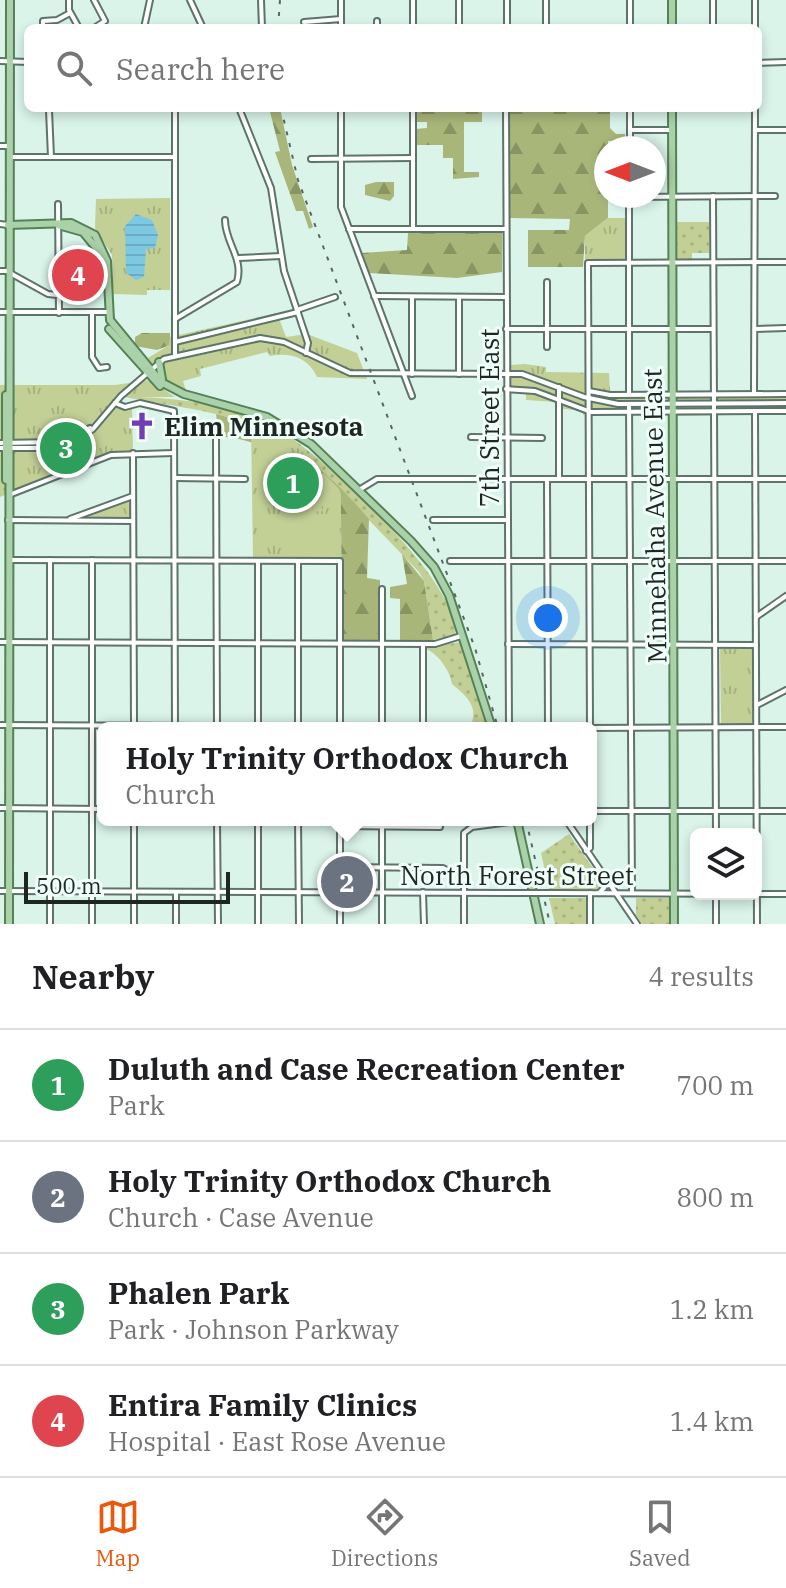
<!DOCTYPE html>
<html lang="en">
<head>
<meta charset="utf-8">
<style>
	body { margin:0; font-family:"IBM Plex Serif",serif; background:#f6f6f6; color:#202124 }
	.controls { position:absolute; right:24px; bottom:24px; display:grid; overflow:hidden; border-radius:12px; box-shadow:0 4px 12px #0003 }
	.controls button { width:72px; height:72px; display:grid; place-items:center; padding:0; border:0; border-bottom:2px solid #e0e0e0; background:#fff; color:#202124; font:40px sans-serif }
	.compass { position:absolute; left:594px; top:136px; width:72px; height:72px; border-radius:50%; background:#fff; box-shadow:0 4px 12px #0003; rotate:270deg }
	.scale { position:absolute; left:24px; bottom:20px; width:206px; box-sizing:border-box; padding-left:8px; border:4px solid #1d2622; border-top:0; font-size:22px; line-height:28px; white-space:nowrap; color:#1d2622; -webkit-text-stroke:6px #effef8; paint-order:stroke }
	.you { position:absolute; left:548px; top:618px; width:28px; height:28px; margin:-20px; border:6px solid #fff; border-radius:50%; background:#1a73e8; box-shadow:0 0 0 12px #1a73e833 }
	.badge { display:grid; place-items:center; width:52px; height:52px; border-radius:50%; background:#ea580c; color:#fff; font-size:26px; font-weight:700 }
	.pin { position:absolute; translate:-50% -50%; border:4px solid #fff; box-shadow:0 2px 8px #0006 }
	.popup { position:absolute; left:97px; top:722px; width:500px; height:104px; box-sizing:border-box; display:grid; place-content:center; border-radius:12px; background:#fff; filter:drop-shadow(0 2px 6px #0005); font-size:26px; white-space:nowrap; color:#757577 }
	.popup b { font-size:30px; color:#202124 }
	.popup::after { content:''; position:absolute; left:50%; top:100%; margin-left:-16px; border:16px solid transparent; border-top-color:#fff }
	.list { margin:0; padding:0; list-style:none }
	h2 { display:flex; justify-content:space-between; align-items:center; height:104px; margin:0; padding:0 32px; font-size:34px }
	h2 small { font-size:26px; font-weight:400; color:#757577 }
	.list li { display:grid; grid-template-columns:52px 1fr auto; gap:24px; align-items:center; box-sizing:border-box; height:112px; padding:0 32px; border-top:2px solid #e0e0e0 }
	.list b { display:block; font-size:30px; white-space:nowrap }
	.list p { margin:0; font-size:26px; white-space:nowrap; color:#757577 }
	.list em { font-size:26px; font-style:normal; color:#757577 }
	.icon { flex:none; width:44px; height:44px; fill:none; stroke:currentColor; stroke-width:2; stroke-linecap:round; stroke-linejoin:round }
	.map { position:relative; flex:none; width:786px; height:924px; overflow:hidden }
	.search { position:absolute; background:#fff; box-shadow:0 4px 12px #0003; left:24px; right:24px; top:24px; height:88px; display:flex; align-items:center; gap:20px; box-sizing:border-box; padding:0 28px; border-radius:12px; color:#757577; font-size:30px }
	.sheet { height:552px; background:#fff }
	nav { display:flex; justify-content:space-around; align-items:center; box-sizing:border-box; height:112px; border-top:2px solid #e0e0e0; background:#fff; font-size:22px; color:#757577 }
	nav a { display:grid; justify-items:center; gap:4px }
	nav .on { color:#ea580c }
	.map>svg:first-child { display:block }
	.grass { fill:url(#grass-dots) }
	.forest { fill:url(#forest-firs) }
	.park { fill:url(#park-tufts) }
	.pitch { fill:#c2cf95 }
	.water { fill:url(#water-rules) }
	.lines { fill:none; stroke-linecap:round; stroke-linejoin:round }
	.minor-casing { stroke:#5d746b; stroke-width:8 }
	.major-casing { stroke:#548255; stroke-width:10 }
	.minor { stroke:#fff; stroke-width:4 }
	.major { stroke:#aad1aa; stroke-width:6 }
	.rail { stroke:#586761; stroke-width:2; stroke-dasharray:4 8; stroke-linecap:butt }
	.minor-bridge-casing { stroke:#5d746b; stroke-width:8; stroke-linecap:butt }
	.minor-bridge { stroke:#fff; stroke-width:4 }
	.labels { text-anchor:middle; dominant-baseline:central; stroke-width:6; stroke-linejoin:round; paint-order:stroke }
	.street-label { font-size:26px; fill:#1d2622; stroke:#effef8 }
	.poi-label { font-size:26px; font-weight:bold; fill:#1d2622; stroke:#effef8; text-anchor:start }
</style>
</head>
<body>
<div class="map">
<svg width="786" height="924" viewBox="0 0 786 924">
	<defs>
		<pattern id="grass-dots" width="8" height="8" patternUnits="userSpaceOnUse" patternTransform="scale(2)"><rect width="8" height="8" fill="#c2cf95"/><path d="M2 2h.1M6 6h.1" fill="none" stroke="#a6b280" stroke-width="1.8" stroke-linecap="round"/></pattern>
		<pattern id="forest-firs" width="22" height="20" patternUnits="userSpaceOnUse" patternTransform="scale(2)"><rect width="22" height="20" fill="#a9b679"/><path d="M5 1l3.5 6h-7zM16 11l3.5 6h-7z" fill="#899463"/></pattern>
		<pattern id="park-tufts" width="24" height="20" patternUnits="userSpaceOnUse" patternTransform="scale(2)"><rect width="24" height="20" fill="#c2cf95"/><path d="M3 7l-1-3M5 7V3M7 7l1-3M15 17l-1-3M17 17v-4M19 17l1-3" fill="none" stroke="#a6b280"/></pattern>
		<pattern id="water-rules" width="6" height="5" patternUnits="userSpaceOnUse" patternTransform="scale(2)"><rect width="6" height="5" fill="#7dc9e3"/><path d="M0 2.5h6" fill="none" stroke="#6cacc2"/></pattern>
	</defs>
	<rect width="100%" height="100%" fill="#daf4ea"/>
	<g class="grass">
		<polygon points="675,222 709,222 709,253 692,253 692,259 676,259"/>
		<path d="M125,397C173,397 223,403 267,423C312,443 465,586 455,636L433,640L424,581L419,572L341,491L263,431C232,412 163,405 125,397Z"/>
		<path d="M460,642L486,714L489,724L472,722C478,705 464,694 452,684C450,670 438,654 425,648Z"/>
		<polygon points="569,834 602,881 600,889 549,889 541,853"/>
		<polygon points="549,898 588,898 588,924 555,924"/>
		<polygon points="636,898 671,898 671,924 642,924 636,915"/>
	</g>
	<g class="forest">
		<polygon points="269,108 280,108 292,165 313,227 309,229 303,211 296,211 275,152 280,151"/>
		<polygon points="416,108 482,108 482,122 464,122 464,172 479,172 479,177 453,179 453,158 443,158 443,145 415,145 415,129 427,128 427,122 415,122"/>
		<polygon points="510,108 610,108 610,128 616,134 625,134 625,140 608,141 608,218 585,236 583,267 528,267 528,230 569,230 570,219 510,218"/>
		<polygon points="376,182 394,182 394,196 390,201 365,195 365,185"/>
		<polygon points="408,233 502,233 502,272 457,278 369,273 361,253 407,250"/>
		<polygon points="142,333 170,333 170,345 157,350 135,346 135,337"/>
		<path d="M216,414C279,429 328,471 369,519L367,578L380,580V640H342L341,515C303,479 274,437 219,437Z"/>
		<polygon points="402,554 424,581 433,640 400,641 400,599 390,598 390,587 407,584"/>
	</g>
	<g class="park">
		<polygon points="170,198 170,290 147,290 147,295 113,294 112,255 95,228 96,199"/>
		<polygon points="608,218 626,218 626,259 585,259 585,236"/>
		<path d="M277,313L286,337L307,334L357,353L367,379L317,377C308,357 290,352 270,356L267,352L200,369L201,376L183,381L186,391L171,386L148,358L169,345L170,337Z"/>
		<polygon points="525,364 546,367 546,372 609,373 610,392 667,393 668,415 583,415 583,411 556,408 555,402 526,400 526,392 510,392 510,365"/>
		<polygon points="150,380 175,397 116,397 116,407 132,408 133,452 111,452 0,497 0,385 115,385"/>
		<polygon points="786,392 786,414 676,416 676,393"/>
		<polygon points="251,424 301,450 341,491 341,557 253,557"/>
		<polygon points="131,499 131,519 79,517"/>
		<polygon points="720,649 754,649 754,724 721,724"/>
	</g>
	<g class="pitch">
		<polygon points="270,470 281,473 281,480 304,480 304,491 318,496 323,511 282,515 282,501 266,500 264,475"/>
		<polygon points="321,514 340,515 339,552 336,555 306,555 304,545 295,548 285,518 301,517 305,524 321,518"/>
	</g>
	<polygon class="water" points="136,214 152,220 158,235 155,248 146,249 144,277 136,280 126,273 125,226"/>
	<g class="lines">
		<defs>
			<g id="minor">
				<polyline points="69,0 69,10 79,28"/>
				<polyline points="190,0 203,28"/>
				<polyline points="261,0 262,28"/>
				<polyline points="377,21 377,28"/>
				<polyline points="304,22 341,19"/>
				<polyline points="43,28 43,21 57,20 70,13"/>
				<polyline points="94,28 105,21 94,0"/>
				<polyline points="144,28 150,0"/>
				<polyline points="341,28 341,0"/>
				<polyline points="413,28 413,0"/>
				<polyline points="459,28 459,0"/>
				<polyline points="507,28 507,0"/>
				<polyline points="546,28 546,0"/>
				<polyline points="630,28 630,0"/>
				<polyline points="713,28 713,0"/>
				<polyline points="755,28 755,0"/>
				<polyline points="0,61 28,62"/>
				<polyline points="758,63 786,62"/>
				<polyline points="239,108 271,188 284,271 308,343 306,353"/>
				<polyline points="341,108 341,207 412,396"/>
				<polyline points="506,108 509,728"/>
				<polyline points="630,108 630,148"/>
				<polyline points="49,110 51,157"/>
				<polyline points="630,130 671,130"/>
				<polyline points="755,130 786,130"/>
				<polyline points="0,146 9,146"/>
				<polyline points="10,157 175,157"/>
				<polyline points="311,159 413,158"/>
				<polyline points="713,196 716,834"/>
				<polyline points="629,197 775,196"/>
				<polyline points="58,204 59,313"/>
				<polyline points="0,224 8,225"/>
				<polyline points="349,229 506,229"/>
				<polyline points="413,229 413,108"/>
				<polyline points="239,258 281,256"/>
				<polyline points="0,271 9,271"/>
				<polyline points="10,273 48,294 57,295"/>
				<polyline points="547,282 547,347"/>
				<polyline points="374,296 506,297"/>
				<polyline points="459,297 459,374"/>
				<polyline points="297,310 335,297"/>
				<polyline points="0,312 108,312"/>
				<polyline points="92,313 92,357 99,368 107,367"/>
				<path d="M175,319L237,282C244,258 225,243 225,220"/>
				<polyline points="506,329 713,329"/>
				<polyline points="755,329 786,328"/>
				<polyline points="175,342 298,312"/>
				<polyline points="175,354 175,108"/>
				<polyline points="412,374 412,297"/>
				<polyline points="559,387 559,479"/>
				<polyline points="506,389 535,391 591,412 786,411"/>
				<polyline points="589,391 610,395 786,394"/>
				<polyline points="629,394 629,196"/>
				<polyline points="754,394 755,108"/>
				<polyline points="115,403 125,407 140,403 174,411 175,726"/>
				<polyline points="629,404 632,893"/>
				<polyline points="755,412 757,924"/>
				<polyline points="216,437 217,726"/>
				<polyline points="471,437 542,438"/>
				<polyline points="0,443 57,442 90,428"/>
				<polyline points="0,448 49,448 75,441 93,429 121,396 164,359 260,338 284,342 350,373 522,374 584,397 618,404 786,403"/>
				<polyline points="133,453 134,727"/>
				<polyline points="175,478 245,479"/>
				<polyline points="547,479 548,728"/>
				<polyline points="359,490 377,479 786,479"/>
				<polyline points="9,495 111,455 174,453"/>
				<polyline points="70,519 133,496"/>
				<polyline points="8,520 133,521"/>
				<polyline points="433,520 507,520"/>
				<polyline points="10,560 340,561 340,728"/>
				<polyline points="50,560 50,924"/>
				<polyline points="92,560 92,924"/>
				<polyline points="258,561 258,726"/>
				<polyline points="298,561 298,726"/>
				<polyline points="450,561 786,561"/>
				<polyline points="756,617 786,596"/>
				<polyline points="0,642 435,644 461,636"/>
				<polyline points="508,644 756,645"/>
				<polyline points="757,705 786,690"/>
				<polyline points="0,725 443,727"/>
				<polyline points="530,727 584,728"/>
				<polyline points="382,728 382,589"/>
				<polyline points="423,728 423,644"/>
				<polyline points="589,728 786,727"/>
				<polyline points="590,728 588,263 786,262"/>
				<polyline points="0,808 103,809"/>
				<polyline points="591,811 786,811"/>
				<polyline points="134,820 134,924"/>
				<polyline points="217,820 218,924"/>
				<polyline points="258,820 258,924"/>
				<polyline points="298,820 299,924"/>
				<polyline points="340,820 340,924"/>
				<polyline points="382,820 382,924"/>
				<polyline points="566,820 637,924"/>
				<polyline points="340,826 440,827"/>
				<polyline points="586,851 590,848 590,820"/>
				<polyline points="340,867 443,868 449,871"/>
				<polyline points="0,891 509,893"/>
				<polyline points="176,892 176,924"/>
				<polyline points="423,892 424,924"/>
				<polyline points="554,893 786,894"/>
				<polyline points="590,893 590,924"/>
				<polyline points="599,893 604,888 604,876"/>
				<polyline points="716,894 716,924"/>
				<polyline points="464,924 464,833 472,827 517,821"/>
			</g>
			<g id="major">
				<polyline points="672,28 672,0"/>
				<polyline points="672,108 674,924"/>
				<polyline points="8,225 71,223 95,235 107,261 110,320 161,382 184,394 267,417 311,444 411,541 434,567 449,595 492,728"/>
				<polyline points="58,225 83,232 102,255"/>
				<polyline points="109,329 160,386"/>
				<polyline points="159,362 162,379"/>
				<polyline points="6,395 6,480"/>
				<polyline points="517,820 540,924"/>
				<polyline points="9,924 10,0"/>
			</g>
		</defs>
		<use href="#minor" class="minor-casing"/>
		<use href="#major" class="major-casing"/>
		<use href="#minor" class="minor"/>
		<use href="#major" class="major"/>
		<g class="rail">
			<polyline points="278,28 280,0"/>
			<polyline points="281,108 298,180 475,648 498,728"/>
			<polyline points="526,820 550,924"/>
		</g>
		<defs>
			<g id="minor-bridge">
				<polyline points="443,727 530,727"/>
				<polyline points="509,893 554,893"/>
			</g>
		</defs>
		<use href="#minor-bridge" class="minor-bridge-casing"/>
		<use href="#minor-bridge" class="minor-bridge"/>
	</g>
	<defs>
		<symbol id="church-bare" viewBox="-9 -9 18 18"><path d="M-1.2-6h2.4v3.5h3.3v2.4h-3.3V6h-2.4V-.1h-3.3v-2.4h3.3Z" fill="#723db4" stroke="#effef8" stroke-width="2.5" paint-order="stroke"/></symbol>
	</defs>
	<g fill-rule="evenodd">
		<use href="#church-bare" x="122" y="406" width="40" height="40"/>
	</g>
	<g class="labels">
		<g class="street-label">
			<text transform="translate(489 418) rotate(-90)">7th Street East</text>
			<text transform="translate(654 516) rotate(-91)">Minnehaha Avenue East</text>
			<text x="517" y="875">North Forest Street</text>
		</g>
		<g class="poi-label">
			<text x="164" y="426">Elim Minnesota</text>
		</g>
	</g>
</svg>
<div class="controls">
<button><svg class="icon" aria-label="layers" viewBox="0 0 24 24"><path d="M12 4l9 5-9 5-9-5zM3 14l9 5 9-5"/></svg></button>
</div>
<svg class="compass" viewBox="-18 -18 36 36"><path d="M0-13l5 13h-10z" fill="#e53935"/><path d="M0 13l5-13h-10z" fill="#757577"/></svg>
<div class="scale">500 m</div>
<div class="you"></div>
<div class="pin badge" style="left:293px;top:483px;background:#2e9e5b">1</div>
<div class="pin badge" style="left:347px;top:882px;background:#6b7280">2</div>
<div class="popup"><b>Holy Trinity Orthodox Church</b>Church</div>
<div class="pin badge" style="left:66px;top:448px;background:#2e9e5b">3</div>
<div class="pin badge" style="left:78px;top:275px;background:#e0444e">4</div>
<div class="search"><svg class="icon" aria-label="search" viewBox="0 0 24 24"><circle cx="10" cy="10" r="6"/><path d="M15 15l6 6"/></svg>Search here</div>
</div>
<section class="sheet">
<h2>Nearby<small>4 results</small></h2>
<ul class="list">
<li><span class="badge" style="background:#2e9e5b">1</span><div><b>Duluth and Case Recreation Center</b><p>Park</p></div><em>700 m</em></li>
<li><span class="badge" style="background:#6b7280">2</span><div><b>Holy Trinity Orthodox Church</b><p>Church · Case Avenue</p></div><em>800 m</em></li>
<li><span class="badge" style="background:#2e9e5b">3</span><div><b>Phalen Park</b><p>Park · Johnson Parkway</p></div><em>1.2 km</em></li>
<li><span class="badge" style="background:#e0444e">4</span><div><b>Entira Family Clinics</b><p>Hospital · East Rose Avenue</p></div><em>1.4 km</em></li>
</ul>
</section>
<nav>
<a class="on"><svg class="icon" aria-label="map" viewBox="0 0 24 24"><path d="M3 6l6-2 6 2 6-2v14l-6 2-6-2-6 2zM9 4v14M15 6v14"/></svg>Map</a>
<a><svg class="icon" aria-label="directions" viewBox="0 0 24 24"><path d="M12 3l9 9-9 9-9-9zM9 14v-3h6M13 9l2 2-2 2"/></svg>Directions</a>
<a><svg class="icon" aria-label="saved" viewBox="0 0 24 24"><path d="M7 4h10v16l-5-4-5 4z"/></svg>Saved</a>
</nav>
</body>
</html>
